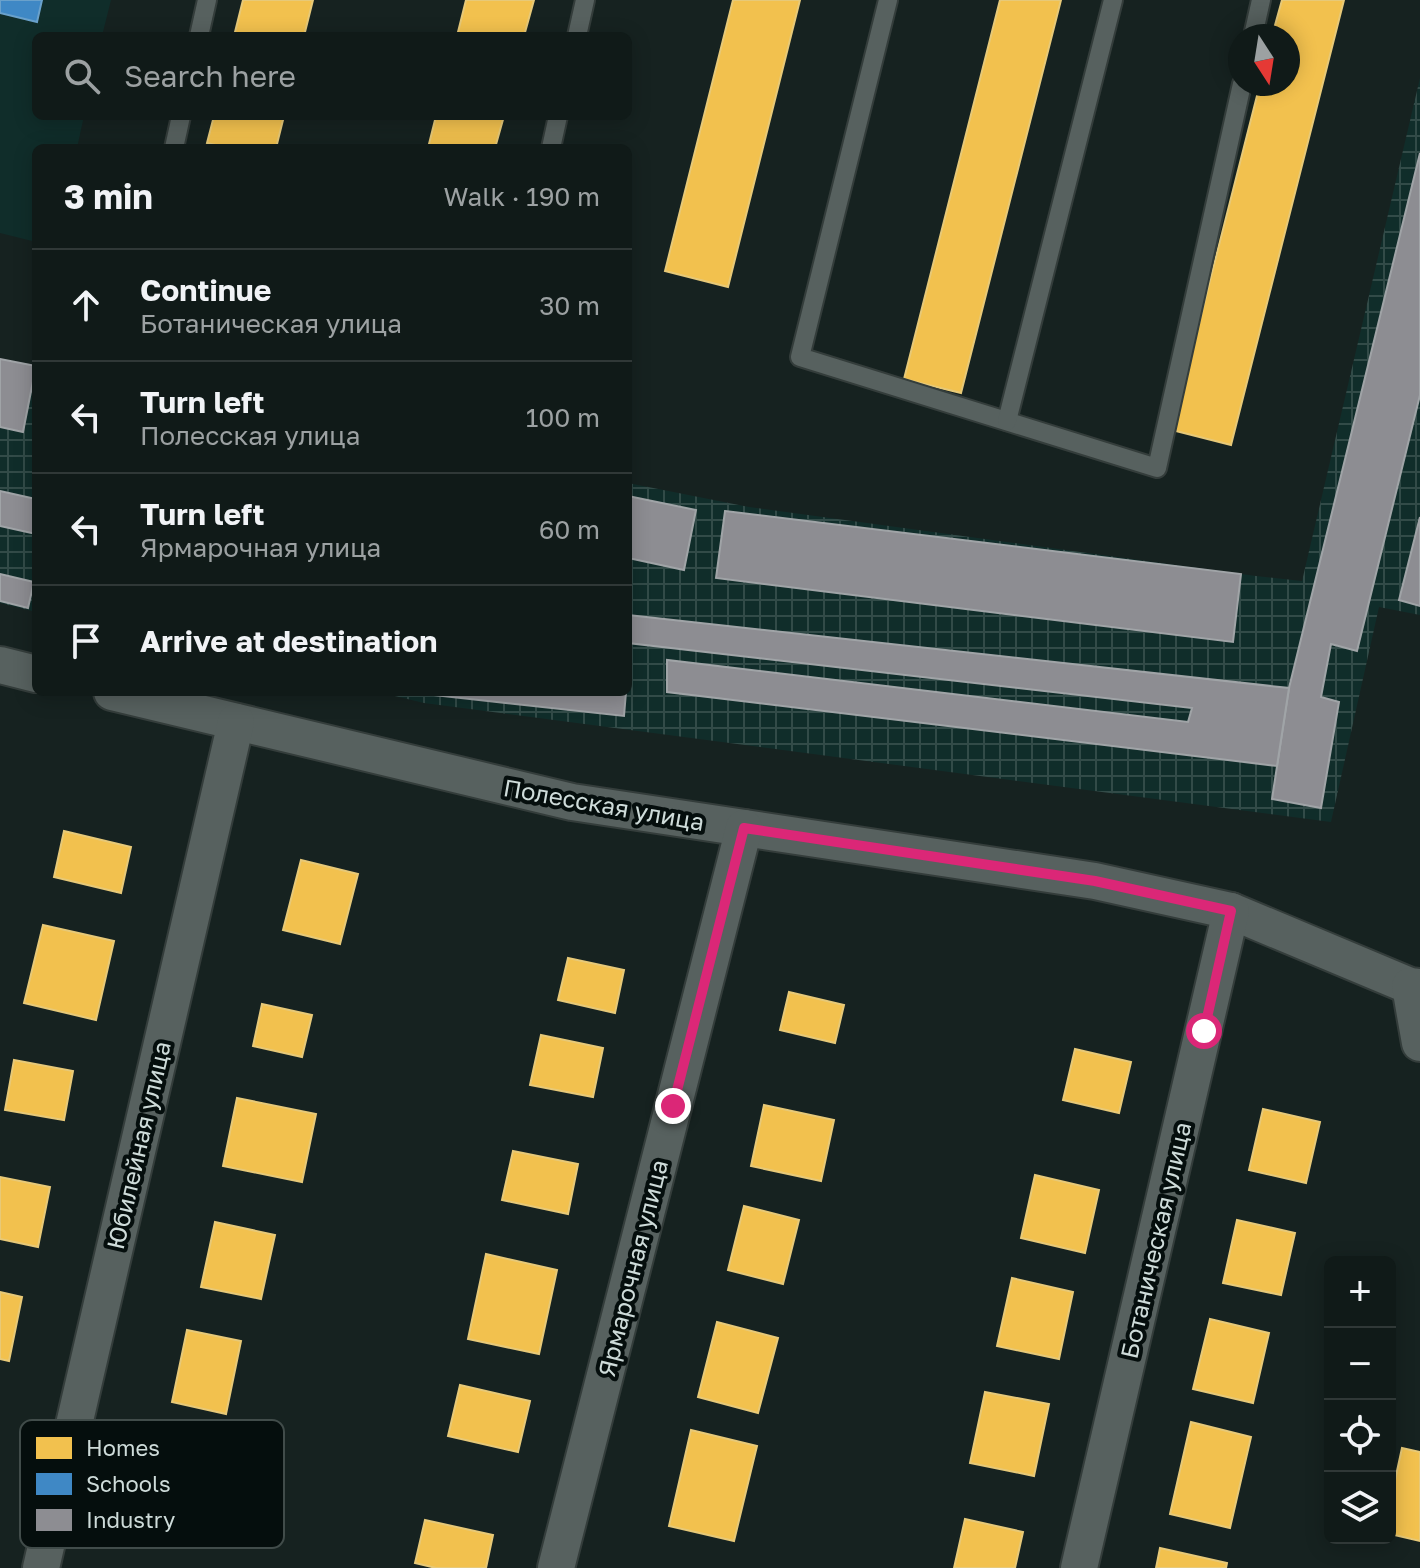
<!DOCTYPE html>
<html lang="en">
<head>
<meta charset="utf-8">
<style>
	body { margin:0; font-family:"Golos Text",sans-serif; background:#192321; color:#f1f3f6 }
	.controls { position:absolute; right:24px; bottom:24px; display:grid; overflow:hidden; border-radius:12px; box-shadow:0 4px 20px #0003 }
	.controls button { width:72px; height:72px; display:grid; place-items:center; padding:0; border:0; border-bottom:2px solid #303837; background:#101a18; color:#f1f3f6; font:40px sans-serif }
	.compass { position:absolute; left:1228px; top:24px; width:72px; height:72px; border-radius:50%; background:#101a18; box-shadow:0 4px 20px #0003; rotate:168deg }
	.stop { position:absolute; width:24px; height:24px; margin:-18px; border:6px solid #db2777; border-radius:50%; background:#fff }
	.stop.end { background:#db2777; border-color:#fff; box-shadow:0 2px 8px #0008 }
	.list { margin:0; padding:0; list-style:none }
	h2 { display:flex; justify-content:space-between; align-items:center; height:104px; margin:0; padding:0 32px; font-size:34px }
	h2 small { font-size:26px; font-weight:400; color:#9ca1a2 }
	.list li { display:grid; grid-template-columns:52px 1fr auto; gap:24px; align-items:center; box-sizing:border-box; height:112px; padding:0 32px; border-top:2px solid #303837 }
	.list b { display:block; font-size:30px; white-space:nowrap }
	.list p { margin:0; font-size:26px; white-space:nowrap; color:#9ca1a2 }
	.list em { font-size:26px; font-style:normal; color:#9ca1a2 }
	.icon { flex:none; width:44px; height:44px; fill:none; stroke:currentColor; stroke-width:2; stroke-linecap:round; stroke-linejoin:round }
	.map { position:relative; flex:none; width:1420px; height:1568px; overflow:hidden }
	.search { position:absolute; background:#101a18; box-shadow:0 4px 20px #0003; left:32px; top:32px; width:600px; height:88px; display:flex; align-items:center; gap:20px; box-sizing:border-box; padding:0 28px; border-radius:12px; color:#9ca1a2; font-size:30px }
	.panel { position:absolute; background:#101a18; box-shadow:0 4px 20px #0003; left:32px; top:144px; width:600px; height:552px; border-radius:12px }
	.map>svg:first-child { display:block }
	.built { fill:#102d2a }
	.industrial { fill:url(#industrial-grid) }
	.homes { fill:#f2c14e; stroke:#e7c978; stroke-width:2 }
	.schools { fill:#3f88c5; stroke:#6aa1cb; stroke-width:2 }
	.industry { fill:#8d8d92; stroke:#a0a4a7; stroke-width:2 }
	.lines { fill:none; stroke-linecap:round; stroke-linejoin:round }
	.service-casing { stroke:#343d3b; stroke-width:22 }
	.minor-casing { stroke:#343d3b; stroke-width:40 }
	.service { stroke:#57615f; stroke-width:18 }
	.minor { stroke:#57615f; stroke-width:36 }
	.route { stroke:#db2777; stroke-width:10 }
	.labels { text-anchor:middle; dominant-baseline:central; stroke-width:8; stroke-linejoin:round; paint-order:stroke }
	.street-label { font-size:24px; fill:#cedbd9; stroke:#050e0d }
	.key { fill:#050e0d; stroke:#414c4a; stroke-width:2 }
	.key-label { font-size:22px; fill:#cedbd9 }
</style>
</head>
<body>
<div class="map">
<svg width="1420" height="1568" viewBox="0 0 1420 1568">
	<defs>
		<pattern id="industrial-grid" width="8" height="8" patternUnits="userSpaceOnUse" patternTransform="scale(2)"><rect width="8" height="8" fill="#102d2a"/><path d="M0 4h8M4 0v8" fill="none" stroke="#324b48"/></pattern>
	</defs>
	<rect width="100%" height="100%" fill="#162220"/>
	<polygon class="built" points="0,0 111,0 102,36 36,36 36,116 84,116 77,148 36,148 36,242 0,233"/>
	<g class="industrial">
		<polygon points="1420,78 1420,615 1379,607 1331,822 424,703 378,692 628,692 628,483 749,507 1256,576 1302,581"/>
		<polygon points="0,361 36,368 36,612 0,603"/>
	</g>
	<g class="homes">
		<polygon points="243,0 313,0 304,36 234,36"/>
		<polygon points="466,0 534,0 524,36 457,36"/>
		<polygon points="733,0 800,0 728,287 665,271"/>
		<polygon points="1000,0 1061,0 961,393 904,379"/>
		<polygon points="1282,0 1344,0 1231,445 1172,430 1260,84 1288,84 1288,36 1272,36"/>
		<polygon points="214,116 284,116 276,148 228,148 207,143"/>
		<polygon points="436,116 504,116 495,148 428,148"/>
		<polygon points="64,831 131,847 121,893 54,877"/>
		<polygon points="301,860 358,874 340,944 283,930"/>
		<polygon points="43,925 114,941 96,1020 24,1003"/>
		<polygon points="568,958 624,970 615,1013 558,1000"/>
		<polygon points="789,992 844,1005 835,1043 780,1030"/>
		<polygon points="262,1004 312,1015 302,1057 253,1046"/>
		<polygon points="541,1035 603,1048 593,1097 530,1085"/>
		<polygon points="1075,1049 1131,1062 1119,1113 1063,1100"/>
		<polygon points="14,1060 73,1071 64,1120 5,1110"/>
		<polygon points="237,1098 316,1114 302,1182 223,1166"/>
		<polygon points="764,1105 834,1120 821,1181 751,1166"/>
		<polygon points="1263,1109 1320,1122 1306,1183 1249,1170"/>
		<polygon points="513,1151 578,1164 568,1214 502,1200"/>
		<polygon points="1035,1175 1099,1190 1085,1253 1021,1238"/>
		<polygon points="0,1177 50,1187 38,1247 0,1239"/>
		<polygon points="744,1206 799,1220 783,1284 728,1270"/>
		<polygon points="1237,1220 1295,1233 1281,1295 1223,1283"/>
		<polygon points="215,1222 275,1235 261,1299 201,1287"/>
		<polygon points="486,1254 557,1270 539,1354 468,1339"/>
		<polygon points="1012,1278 1073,1292 1059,1359 997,1346"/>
		<polygon points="0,1292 22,1297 9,1361 0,1359"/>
		<polygon points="1210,1319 1269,1333 1253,1403 1193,1389"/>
		<polygon points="717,1322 778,1338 758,1413 698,1397"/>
		<polygon points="187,1330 241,1341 226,1414 172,1402"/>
		<polygon points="460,1385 530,1401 518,1452 448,1436"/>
		<polygon points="985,1392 1049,1404 1034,1476 970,1463"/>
		<polygon points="1191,1422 1251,1437 1230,1528 1170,1514"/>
		<polygon points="691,1430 757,1446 734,1541 669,1526"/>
		<polygon points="1402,1448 1420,1452 1420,1541 1390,1534 1390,1503"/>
		<polygon points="965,1519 1023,1532 1015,1568 954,1568"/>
		<polygon points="425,1520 493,1535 486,1568 436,1568 415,1563"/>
		<polygon points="1160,1548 1227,1563 1226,1568 1156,1568"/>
	</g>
	<polygon class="schools" points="0,0 42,0 37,22 0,13"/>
	<g class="industry">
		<polygon points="1420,153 1420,395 1357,651 1331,644 1321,697 1339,702 1321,808 1272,799 1289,688"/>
		<polygon points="0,359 36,366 23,432 0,427"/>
		<polygon points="0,491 36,499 36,534 0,526"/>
		<polygon points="628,496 696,510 684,570 628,558"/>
		<polygon points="725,511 1241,574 1233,642 716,578"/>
		<polygon points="1420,517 1420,606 1399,600"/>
		<polygon points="0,574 34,582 28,608 0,601"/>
		<polygon points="628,615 1289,688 1277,766 667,692 667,660 1188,722 1192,708 628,643"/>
		<polygon points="407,692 626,692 624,716"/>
	</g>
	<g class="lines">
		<defs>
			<g id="service">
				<polyline points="888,0 800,357 1157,468 1242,84"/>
				<polyline points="199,36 207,0"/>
				<polyline points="577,36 585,0"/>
				<polyline points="1253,36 1261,0"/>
				<polyline points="174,148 181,116"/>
				<polyline points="551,148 558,116"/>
				<polyline points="1007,421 1113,0"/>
			</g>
			<g id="minor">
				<polyline points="0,665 36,674"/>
				<polyline points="112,692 572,802 1095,881 1231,911 1410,986 1420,987"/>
				<polyline points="1410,986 1420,1043"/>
				<polyline points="41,1568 236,722"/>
				<polyline points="556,1568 744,828"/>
				<polyline points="1079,1568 1231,911"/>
			</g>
		</defs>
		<use href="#service" class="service-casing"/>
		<use href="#minor" class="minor-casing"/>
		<use href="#service" class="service"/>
		<use href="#minor" class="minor"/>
	</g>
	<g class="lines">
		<polyline class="route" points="673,1106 744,828 1095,881 1231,911 1204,1031"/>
	</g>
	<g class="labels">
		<g class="street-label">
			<text transform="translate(604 804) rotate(10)">Полесская улица</text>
			<text transform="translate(138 1145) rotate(-77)">Юбилейная улица</text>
			<text transform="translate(1155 1240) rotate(-77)">Ботаническая улица</text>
			<text transform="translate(632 1268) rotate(-76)">Ярмарочная улица</text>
		</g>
	</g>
	<rect x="20" y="1420" width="264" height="128" rx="12" class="key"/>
	<rect x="36" y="1437" width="36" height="22" fill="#f2c14e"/>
	<rect x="36" y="1473" width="36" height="22" fill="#3f88c5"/>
	<rect x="36" y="1509" width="36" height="22" fill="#8d8d92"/>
	<g class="key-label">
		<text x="86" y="1456">Homes</text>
		<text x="86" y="1492">Schools</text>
		<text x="86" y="1528">Industry</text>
	</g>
</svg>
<div class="controls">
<button>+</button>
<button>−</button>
<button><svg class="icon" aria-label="locate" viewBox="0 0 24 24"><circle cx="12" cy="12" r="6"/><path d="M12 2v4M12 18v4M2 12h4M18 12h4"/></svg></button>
<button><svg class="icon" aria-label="layers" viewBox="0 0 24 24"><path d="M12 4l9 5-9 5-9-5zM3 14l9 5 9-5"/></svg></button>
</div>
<svg class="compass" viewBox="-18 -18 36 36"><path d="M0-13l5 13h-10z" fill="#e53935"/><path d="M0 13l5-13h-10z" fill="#9ca1a2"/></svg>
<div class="stop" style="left:1204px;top:1031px"></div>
<div class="stop end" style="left:673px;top:1106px"></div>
<div class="search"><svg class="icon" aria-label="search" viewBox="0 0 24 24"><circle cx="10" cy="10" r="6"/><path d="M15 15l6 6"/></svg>Search here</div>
<section class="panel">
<h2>3 min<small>Walk · 190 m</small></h2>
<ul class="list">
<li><svg class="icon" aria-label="ahead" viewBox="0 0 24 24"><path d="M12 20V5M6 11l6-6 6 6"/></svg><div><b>Continue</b><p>Ботаническая улица</p></div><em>30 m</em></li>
<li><svg class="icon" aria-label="left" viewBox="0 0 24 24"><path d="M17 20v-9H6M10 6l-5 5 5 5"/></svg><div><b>Turn left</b><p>Полесская улица</p></div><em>100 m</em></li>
<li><svg class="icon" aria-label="left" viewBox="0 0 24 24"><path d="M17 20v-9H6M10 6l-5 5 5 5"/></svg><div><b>Turn left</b><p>Ярмарочная улица</p></div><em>60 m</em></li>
<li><svg class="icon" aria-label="arrive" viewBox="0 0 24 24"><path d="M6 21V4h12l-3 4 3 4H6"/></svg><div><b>Arrive at destination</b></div></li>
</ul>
</section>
</div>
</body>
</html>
